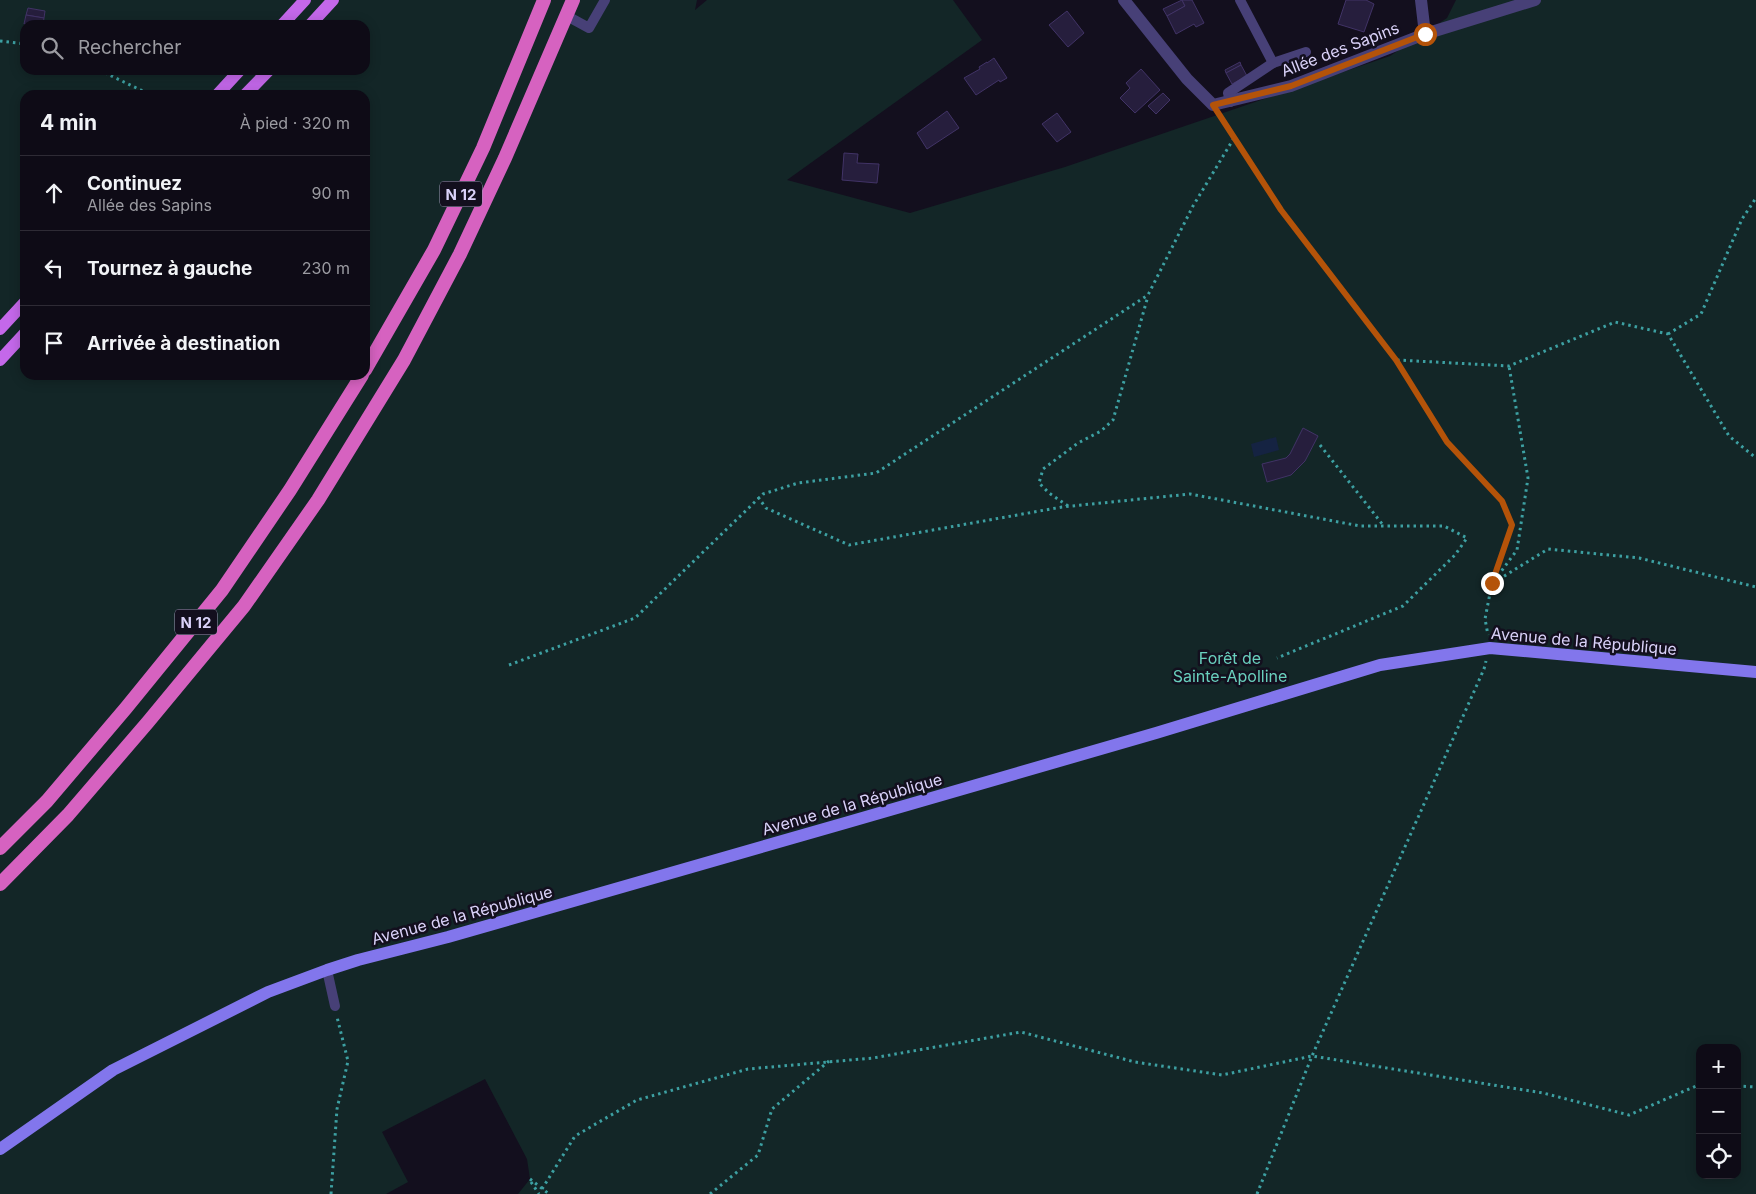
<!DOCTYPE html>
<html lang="fr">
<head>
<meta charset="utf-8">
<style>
	body { margin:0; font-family:Inter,sans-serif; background:#1c1923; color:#f1f3f6 }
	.controls { position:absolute; right:15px; bottom:15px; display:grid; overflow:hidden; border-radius:10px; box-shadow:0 2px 12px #0003 }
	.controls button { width:45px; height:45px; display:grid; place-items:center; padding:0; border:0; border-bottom:1px solid #2e2b35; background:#0e0b16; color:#f1f3f6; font:25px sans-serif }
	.stop { position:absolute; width:15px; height:15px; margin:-11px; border:4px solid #b45309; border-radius:50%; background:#fff }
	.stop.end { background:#b45309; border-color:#fff; box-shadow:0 1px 5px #0008 }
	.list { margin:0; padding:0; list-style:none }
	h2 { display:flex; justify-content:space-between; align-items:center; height:65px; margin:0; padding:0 20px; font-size:21px }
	h2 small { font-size:16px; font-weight:400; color:#9b9ba1 }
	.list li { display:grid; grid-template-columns:32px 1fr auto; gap:15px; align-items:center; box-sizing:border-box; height:75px; padding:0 20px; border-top:1px solid #2e2b35 }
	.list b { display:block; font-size:19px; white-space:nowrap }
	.list p { margin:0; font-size:16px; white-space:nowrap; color:#9b9ba1 }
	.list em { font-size:16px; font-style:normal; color:#9b9ba1 }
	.icon { flex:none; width:28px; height:28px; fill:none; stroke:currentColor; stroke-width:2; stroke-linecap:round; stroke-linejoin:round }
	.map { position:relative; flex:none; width:1756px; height:1194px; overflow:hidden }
	.search { position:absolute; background:#0e0b16; box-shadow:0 2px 12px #0003; left:20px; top:20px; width:350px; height:55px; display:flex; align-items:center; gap:12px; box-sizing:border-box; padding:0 18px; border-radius:15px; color:#9b9ba1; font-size:19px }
	.panel { position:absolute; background:#0e0b16; box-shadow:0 2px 12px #0003; left:20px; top:90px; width:350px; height:290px; border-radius:15px }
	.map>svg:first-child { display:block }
	.green { fill:#132627; fill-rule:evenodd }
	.water { fill:#152342 }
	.building { fill:#261e3d; stroke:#413366 }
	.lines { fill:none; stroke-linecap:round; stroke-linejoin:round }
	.path { stroke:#3da0a2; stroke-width:3; stroke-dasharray:2.5 4; stroke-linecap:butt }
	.service { stroke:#474077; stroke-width:10 }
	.minor { stroke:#474077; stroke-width:12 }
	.secondary { stroke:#8276ec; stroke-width:12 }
	.primary { stroke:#c468ea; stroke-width:12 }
	.trunk { stroke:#d662c0; stroke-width:14 }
	.route { stroke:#b45309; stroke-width:6 }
	.labels { text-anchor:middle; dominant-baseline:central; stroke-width:5; stroke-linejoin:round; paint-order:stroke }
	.shield { fill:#130f1e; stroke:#9e98b7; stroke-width:1 }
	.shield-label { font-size:15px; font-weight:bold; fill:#dad2f9 }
	.street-label { font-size:16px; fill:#dad2f9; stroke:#130f1e }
	.park-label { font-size:16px; fill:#69cfbd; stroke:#130f1e }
</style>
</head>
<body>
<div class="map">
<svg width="1756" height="1194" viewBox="0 0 1756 1194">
	<rect width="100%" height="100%" fill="#130f1e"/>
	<path class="green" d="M0,0H697L695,10L707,0H953L982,40L787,180L910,213L1065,167L1390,56L1447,18L1456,0H1756V1194H518L530,1179L527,1159L485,1079L382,1132L408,1182L386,1194H0ZM25,25H365V70H25ZM25,95H365V375H25ZM1700,1048H1737V1175H1700Z"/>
	<polygon class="water" points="1276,437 1279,450 1254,457 1251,444"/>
	<g class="building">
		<polygon points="1182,0 1185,6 1167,16 1163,9"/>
		<polygon points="1182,0 1192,0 1204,23 1196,27 1194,24 1176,34 1167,16 1185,6"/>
		<polygon points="1346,0 1366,0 1374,4 1364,32 1338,24"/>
		<polygon points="28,8 45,11 44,18 26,15"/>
		<polygon points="1067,11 1084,33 1068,47 1049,25"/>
		<polygon points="26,15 44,18 43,25 24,24"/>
		<polygon points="994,58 1007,78 1000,82 999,80 976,95 964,78 980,69 979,67 987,62 987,63"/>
		<polygon points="1240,62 1241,65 1226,73 1225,70"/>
		<polygon points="1241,65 1247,76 1232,84 1226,73"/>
		<polygon points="1141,69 1160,90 1135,113 1120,98 1130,88 1126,83"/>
		<polygon points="1163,93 1170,100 1156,114 1148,106"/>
		<polygon points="947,111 959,128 927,149 917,133"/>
		<polygon points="1057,113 1071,132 1057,142 1042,124"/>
		<polygon points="844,153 858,154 857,163 879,164 877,183 842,180"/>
		<polygon points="1303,428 1318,436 1305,461 1291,475 1267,482 1262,464 1286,458 1290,454"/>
	</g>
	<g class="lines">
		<g class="path">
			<polyline points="0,41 25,44"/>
			<polyline points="99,70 151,95"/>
			<polyline points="1220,117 1281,210 1396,360 1447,441 1502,501 1512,525 1492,583 1485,619 1488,635"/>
			<polyline points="1668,334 1701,314 1742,219 1756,198"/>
			<polyline points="1397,360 1509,366 1615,322 1668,334 1729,436 1756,458"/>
			<polyline points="1320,445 1383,525"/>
			<polyline points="758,497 766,508 849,545 1062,507 1190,494 1360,526 1444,526 1467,538 1455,555 1403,606 1277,658"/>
			<polyline points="1068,506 1049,493 1039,483 1043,469 1078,443 1101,431 1113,420 1148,296"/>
			<polyline points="1494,581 1517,550 1528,478 1509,366"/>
			<polyline points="1493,583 1548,549 1639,558 1756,587"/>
			<polyline points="509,665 635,618 763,494 798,483 876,473 1148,295 1193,206 1234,138"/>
			<polyline points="1737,1086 1756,1087"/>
			<polyline points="530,1179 549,1194"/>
			<polyline points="531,1182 539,1194"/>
			<polyline points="542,1189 575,1136 637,1100 748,1069 873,1058 1021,1032 1135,1062 1222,1075 1312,1056 1543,1093 1629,1115 1696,1086 1700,1086"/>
			<polyline points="331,1194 337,1109 348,1061 337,1017"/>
			<polyline points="710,1194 758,1155 772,1109 829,1061"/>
			<polyline points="1257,1194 1312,1056 1484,669 1486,661"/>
		</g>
		<g class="service">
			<polyline points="1240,0 1273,63"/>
			<polyline points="567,16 589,28 605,0"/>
			<polyline points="1230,102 1228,93 1273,63 1306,52"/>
			<polyline points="327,970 335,1006"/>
		</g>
		<g class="minor">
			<polyline points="1124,0 1187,79 1213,105 1291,86 1425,34 1535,0"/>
			<polyline points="1421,0 1425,34"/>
		</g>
		<polyline class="secondary" points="0,1149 113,1070 268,992 327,970 358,960 448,937 845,823 1156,733 1380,665 1490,648 1756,672"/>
		<g class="primary">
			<polyline points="282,25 305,0"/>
			<polyline points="310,25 333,0"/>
			<polyline points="217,95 240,70"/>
			<polyline points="245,95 269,70"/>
			<polyline points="0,329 25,302"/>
			<polyline points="0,360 25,333"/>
		</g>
		<g class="trunk">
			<polyline points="365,370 434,250 483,148 544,0"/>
			<polyline points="0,848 47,801 126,708 222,590 290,490 362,375"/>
			<polyline points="0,884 68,815 148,722 244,606 318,500 404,360 460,254 505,158 573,0"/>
		</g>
	</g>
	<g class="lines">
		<polyline class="route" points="1425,34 1291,86 1213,105 1281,210 1396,360 1447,442 1502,501 1512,525 1492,583"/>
	</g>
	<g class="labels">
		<g class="shield">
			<rect x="440" y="181.5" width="42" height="25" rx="4"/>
			<rect x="175" y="609.5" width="42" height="25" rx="4"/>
		</g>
		<g class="shield-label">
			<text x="461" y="194">N 12</text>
			<text x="196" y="622">N 12</text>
		</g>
		<g class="street-label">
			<text transform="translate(1340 49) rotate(-21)">Allée des Sapins</text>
			<text transform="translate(1584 641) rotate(5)">Avenue de la République</text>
			<text transform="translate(852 804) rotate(-16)">Avenue de la République</text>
			<text transform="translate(462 915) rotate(-15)">Avenue de la République</text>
		</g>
		<g class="park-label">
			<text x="1230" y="658">Forêt de<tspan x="1230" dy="18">Sainte-Apolline</tspan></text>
		</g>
	</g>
</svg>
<div class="controls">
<button>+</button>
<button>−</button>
<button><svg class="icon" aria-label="locate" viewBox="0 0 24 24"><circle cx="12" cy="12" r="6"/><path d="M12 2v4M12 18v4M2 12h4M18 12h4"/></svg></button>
</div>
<div class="stop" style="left:1425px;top:34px"></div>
<div class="stop end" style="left:1492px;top:583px"></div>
<div class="search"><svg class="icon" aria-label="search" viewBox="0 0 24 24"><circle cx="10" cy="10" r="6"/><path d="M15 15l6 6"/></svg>Rechercher</div>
<section class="panel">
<h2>4 min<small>À pied · 320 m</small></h2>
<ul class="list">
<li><svg class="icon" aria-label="ahead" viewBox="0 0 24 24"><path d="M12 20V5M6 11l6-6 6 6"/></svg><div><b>Continuez</b><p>Allée des Sapins</p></div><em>90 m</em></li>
<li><svg class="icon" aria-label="left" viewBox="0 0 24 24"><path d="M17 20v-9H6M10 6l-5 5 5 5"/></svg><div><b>Tournez à gauche</b></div><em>230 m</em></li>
<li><svg class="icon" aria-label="arrive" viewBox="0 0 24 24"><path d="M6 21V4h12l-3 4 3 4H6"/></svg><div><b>Arrivée à destination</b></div></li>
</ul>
</section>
</div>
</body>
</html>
